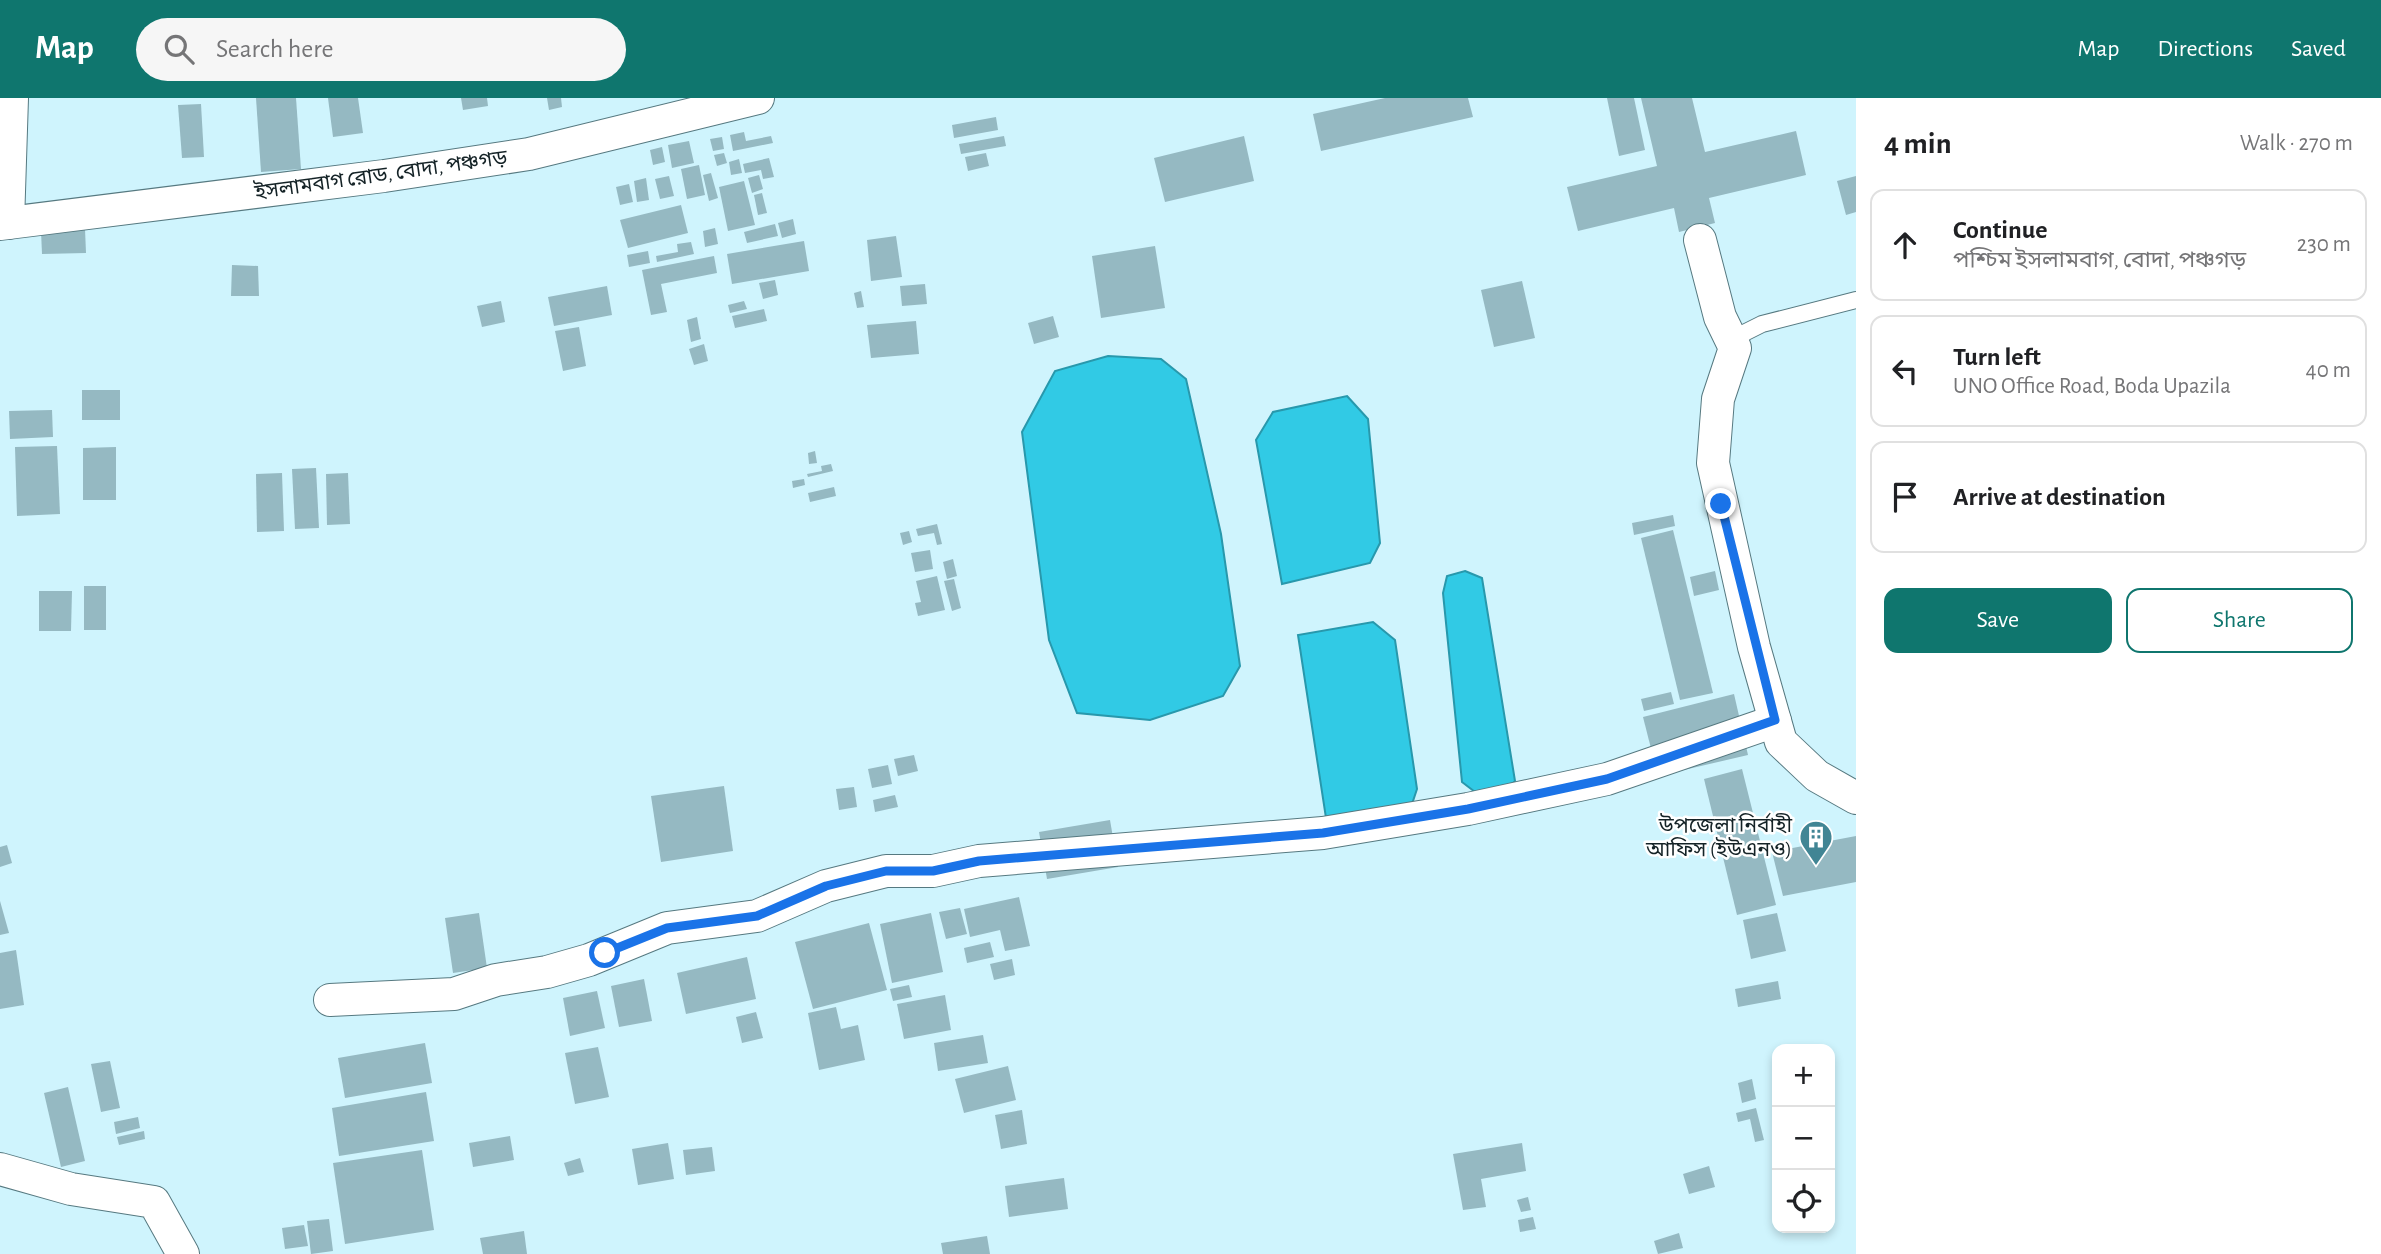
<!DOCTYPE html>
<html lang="en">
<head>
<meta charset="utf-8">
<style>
	body { margin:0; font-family:"Alegreya Sans","Noto Sans Bengali",sans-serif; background:#f6f6f6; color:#202124 }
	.controls { position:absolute; right:21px; bottom:21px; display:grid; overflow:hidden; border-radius:14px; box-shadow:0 4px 10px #0003 }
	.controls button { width:63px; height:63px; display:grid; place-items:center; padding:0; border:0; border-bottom:2px solid #e0e0e0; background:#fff; color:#202124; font:35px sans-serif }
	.stop { position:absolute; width:21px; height:21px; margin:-16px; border:5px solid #1a73e8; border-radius:50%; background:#fff }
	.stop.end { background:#1a73e8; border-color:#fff; box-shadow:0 2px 7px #0008 }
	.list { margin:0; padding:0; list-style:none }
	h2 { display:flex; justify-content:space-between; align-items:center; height:91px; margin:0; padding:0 28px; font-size:30px }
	h2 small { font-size:23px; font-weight:400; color:#757577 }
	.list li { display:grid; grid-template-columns:46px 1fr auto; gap:21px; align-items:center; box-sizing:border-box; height:112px; margin:0 14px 14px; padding:0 14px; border:2px solid #e0e0e0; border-radius:14px }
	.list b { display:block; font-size:26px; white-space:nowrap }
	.list p { margin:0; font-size:23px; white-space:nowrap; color:#757577 }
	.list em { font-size:23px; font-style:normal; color:#757577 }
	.actions { display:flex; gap:14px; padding:21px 28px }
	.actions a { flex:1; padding:16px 0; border:2px solid #0f766e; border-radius:14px; text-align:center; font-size:24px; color:#0f766e }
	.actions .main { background:#0f766e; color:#fff }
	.icon { flex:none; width:38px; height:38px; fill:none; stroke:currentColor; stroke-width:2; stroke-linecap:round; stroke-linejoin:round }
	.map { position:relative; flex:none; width:1856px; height:1156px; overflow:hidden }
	header { display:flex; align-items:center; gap:42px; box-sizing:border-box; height:98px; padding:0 35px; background:#0f766e; color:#fff }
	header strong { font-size:33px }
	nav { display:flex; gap:38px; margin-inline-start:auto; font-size:24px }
	.search { width:490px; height:63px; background:#f6f6f6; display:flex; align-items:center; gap:18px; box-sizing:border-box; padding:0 24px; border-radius:38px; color:#757577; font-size:26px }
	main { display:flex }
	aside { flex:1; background:#fff }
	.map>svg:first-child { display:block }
	.water { fill:#31cae5; stroke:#2898ac; stroke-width:2 }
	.building { fill:#95b9c2 }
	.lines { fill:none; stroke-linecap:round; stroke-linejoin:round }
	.lane-casing { stroke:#567980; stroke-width:18 }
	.street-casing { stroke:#567980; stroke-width:34 }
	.lane { stroke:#fff; stroke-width:16 }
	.street { stroke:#fff; stroke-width:32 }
	.route { stroke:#1a73e8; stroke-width:9 }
	.labels { text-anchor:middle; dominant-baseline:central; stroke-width:5; stroke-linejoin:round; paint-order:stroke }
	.street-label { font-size:21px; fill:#142226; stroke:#fff }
	.poi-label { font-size:21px; fill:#142226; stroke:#fff; text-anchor:end }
</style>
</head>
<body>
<header>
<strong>Map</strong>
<div class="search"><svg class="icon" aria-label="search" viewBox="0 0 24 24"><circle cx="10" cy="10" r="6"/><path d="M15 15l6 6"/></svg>Search here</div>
<nav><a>Map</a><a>Directions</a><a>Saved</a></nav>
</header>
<main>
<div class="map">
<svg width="1856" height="1156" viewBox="0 0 1856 1156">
	<rect width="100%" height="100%" fill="#cff4fd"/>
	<g class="water">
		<polygon points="1108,258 1161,261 1186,281 1221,436 1240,568 1223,598 1150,622 1077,615 1049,542 1022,334 1055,273"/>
		<polygon points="1347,298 1368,321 1380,445 1370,465 1282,486 1256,342 1273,314"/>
		<polygon points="1465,473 1482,480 1515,683 1504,695 1479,697 1462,684 1443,495 1447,478"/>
		<polygon points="1373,524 1395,542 1417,691 1411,709 1326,720 1298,537"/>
	</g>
	<g class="building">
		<polygon points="256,0 296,0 301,71 261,74"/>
		<polygon points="328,0 358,0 363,35 333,39"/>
		<polygon points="461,0 487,0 488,8 463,12"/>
		<polygon points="547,0 561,0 562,9 549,12"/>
		<polygon points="1385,0 1468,0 1473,19 1321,53 1313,16"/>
		<polygon points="1607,0 1634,0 1645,52 1619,58"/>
		<polygon points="1641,0 1692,0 1705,54 1796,33 1806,77 1709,100 1715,125 1679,134 1674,110 1578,133 1567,89 1657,68"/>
		<polygon points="201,6 204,59 182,60 178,7"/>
		<polygon points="996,19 998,32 954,40 952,27"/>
		<polygon points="744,34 746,43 771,38 773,45 733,53 730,37"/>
		<polygon points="1004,38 1006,48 961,56 959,46"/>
		<polygon points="1244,38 1254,83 1165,104 1154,60"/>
		<polygon points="722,39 724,51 713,53 710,41"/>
		<polygon points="689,43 694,65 672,70 668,47"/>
		<polygon points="662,49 665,64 653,67 650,52"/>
		<polygon points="724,55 727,65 717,68 714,57"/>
		<polygon points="986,55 989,68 968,73 965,59"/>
		<polygon points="769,60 774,79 763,81 761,72 745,75 743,66"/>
		<polygon points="739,61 742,75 731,77 729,64"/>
		<polygon points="699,67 705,97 687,101 681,71"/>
		<polygon points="711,75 718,100 709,103 703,77"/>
		<polygon points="759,77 763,91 752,95 748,80"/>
		<polygon points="669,78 674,98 660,101 655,81"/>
		<polygon points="1856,78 1856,114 1846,117 1837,83"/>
		<polygon points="646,80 649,102 637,104 634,83"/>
		<polygon points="744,83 755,127 728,133 719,89"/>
		<polygon points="629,86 633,104 620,107 616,89"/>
		<polygon points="762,95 767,115 758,117 754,97"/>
		<polygon points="681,107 688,135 628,150 620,122"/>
		<polygon points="793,121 796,136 782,140 778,125"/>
		<polygon points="775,126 778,138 747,145 744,134"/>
		<polygon points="715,130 718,146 705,149 703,133"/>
		<polygon points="85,131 86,155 42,156 41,133"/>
		<polygon points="896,138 902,179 871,183 867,142"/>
		<polygon points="804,143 809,173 732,186 727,156"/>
		<polygon points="691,144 694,156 657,164 656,158 678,154 677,146"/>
		<polygon points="1155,148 1165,210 1101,220 1092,158"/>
		<polygon points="648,153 650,165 629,169 627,157"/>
		<polygon points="714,158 717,175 661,186 667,214 651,217 642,172"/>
		<polygon points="232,167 258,168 259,198 231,198"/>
		<polygon points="775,182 778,197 763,201 759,185"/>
		<polygon points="1522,183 1535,240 1494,249 1481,192"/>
		<polygon points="925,186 927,206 902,208 900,188"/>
		<polygon points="607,188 612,217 554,228 548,199"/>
		<polygon points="861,193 864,209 857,210 854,195"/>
		<polygon points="501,203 505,224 482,229 477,208"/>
		<polygon points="744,203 747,211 730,215 728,207"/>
		<polygon points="764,211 767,223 735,230 732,218"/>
		<polygon points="1053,218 1059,239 1034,246 1028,225"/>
		<polygon points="697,219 701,241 691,244 687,222"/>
		<polygon points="916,223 919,256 871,260 867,227"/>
		<polygon points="579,229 586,268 563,273 555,233"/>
		<polygon points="704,246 708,263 694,267 689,251"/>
		<rect x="82" y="292" width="38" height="30"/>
		<polygon points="52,312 53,339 10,341 9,313"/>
		<polygon points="57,348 60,416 17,418 15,349"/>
		<polygon points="116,349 116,402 83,402 83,350"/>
		<polygon points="815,353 817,365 809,366 808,355"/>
		<polygon points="831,366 833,373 808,379 807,376 822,373 821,368"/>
		<polygon points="316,370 319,430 295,431 292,371"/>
		<polygon points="282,375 284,433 257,434 256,376"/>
		<polygon points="348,375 350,426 327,427 326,376"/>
		<polygon points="804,381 805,387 793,390 792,383"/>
		<polygon points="834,389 836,398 810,404 808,395"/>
		<polygon points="1673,417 1675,428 1634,437 1632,425"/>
		<polygon points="937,426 942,446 937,447 934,435 918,438 916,431"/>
		<polygon points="1673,432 1713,595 1680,602 1641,440"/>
		<polygon points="909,433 912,444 903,447 900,435"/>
		<polygon points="930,452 933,471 915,474 911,455"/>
		<polygon points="953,461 957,478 947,481 943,464"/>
		<polygon points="1715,473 1719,492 1694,498 1690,479"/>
		<polygon points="937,478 945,512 918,518 915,505 921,504 916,483"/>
		<polygon points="954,481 961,510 952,513 944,483"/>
		<rect x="84" y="488" width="22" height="44"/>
		<polygon points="39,493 72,493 71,533 39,533"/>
		<polygon points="1671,594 1674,606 1644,613 1641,601"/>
		<polygon points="1734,596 1748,657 1658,678 1643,619"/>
		<polygon points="914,657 918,673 898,678 894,661"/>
		<polygon points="888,667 892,686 872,690 868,671"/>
		<polygon points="1742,671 1776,807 1737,817 1704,681"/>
		<polygon points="724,688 733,753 661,764 651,698"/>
		<polygon points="854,689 857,709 839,712 836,691"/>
		<polygon points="895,697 898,709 875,714 873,702"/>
		<polygon points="1110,722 1118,769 1047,781 1039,734"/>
		<polygon points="1856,738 1856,784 1783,798 1772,754"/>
		<polygon points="7,747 12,765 0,769 0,749"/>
		<polygon points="1019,799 1030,848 1005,853 1000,832 970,839 964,811"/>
		<polygon points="0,803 9,835 0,837"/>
		<polygon points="960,810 967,836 946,841 939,814"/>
		<polygon points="479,815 487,870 453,875 445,820"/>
		<polygon points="931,815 943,874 892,885 880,826"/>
		<polygon points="1777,815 1786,853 1751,861 1743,822"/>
		<polygon points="869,825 887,892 813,911 795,844"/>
		<polygon points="990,844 994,859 967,865 964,850"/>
		<polygon points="16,852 24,907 0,911 0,855"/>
		<polygon points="747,859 756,901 686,916 677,875"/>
		<polygon points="1012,861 1015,877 994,882 990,866"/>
		<polygon points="644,881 652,923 619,929 611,888"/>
		<polygon points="1778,883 1781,901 1738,909 1735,891"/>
		<polygon points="909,887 912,899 893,903 890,891"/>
		<polygon points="597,893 605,930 570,938 563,900"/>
		<polygon points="945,897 951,932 904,941 897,906"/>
		<polygon points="836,909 841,931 858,927 865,962 819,972 808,915"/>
		<polygon points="756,914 763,940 742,945 736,919"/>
		<polygon points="983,937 988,965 938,973 934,945"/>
		<polygon points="425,945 432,985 345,1000 338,960"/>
		<polygon points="598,949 609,999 575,1006 565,955"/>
		<polygon points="110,963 120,1010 101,1014 91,966"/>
		<polygon points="1008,968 1016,1002 964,1015 955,981"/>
		<polygon points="1752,981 1756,1001 1742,1005 1738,985"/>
		<polygon points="68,989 85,1063 61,1069 44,995"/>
		<polygon points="426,994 434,1043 339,1058 332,1010"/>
		<polygon points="1756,1010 1764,1042 1755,1044 1750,1021 1738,1024 1736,1015"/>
		<polygon points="1022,1012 1027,1046 1001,1051 995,1017"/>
		<polygon points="138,1019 140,1030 116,1036 114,1024"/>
		<polygon points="144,1033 145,1041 119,1047 117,1039"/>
		<polygon points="510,1038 514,1062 473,1069 469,1045"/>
		<polygon points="668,1045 674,1081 638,1087 632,1051"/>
		<polygon points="1522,1045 1526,1073 1481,1081 1486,1109 1463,1112 1453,1056"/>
		<polygon points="712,1049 715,1073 686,1077 683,1052"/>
		<polygon points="422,1052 434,1132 345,1146 333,1065"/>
		<polygon points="580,1060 584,1074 568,1078 564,1065"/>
		<polygon points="1709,1068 1715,1089 1689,1096 1683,1076"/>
		<polygon points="1064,1080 1068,1111 1009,1119 1005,1088"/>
		<polygon points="1528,1099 1531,1112 1521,1114 1517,1102"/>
		<polygon points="1533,1119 1536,1131 1520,1134 1518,1122"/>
		<polygon points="329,1121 333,1153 311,1156 307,1123"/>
		<polygon points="304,1127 308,1148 285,1151 282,1130"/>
		<polygon points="524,1133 527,1156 483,1156 480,1140"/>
		<polygon points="1679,1135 1683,1150 1658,1156 1654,1143"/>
		<polygon points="987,1138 990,1156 943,1156 941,1145"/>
	</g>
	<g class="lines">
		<defs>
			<polyline id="lane" points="1735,250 1744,235 1762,226 1856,202"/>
			<g id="street">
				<polyline points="8,125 12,0"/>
				<polyline points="0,126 384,78 529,56 758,0"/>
				<polyline points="1700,142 1720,219 1735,250 1718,301 1713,365 1754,549 1781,644 1817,678 1856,700"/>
				<polyline points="330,902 454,896 496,882 547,874 589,862 667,830 757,818 826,788 886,773 933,773 979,763 1323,735 1468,711 1607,681 1775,623"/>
				<polyline points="0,1071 71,1091 154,1104 183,1156"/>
			</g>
		</defs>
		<use href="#lane" class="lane-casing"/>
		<use href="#street" class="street-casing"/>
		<use href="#lane" class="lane"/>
		<use href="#street" class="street"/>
	</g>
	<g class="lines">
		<polyline class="route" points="605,855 667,830 757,818 826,788 886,773 933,773 979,763 1323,735 1468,711 1607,681 1775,622 1721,406"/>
	</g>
	<defs>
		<symbol id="building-pin" viewBox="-11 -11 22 30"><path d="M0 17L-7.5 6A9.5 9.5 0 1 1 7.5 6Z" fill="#418594" stroke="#fff"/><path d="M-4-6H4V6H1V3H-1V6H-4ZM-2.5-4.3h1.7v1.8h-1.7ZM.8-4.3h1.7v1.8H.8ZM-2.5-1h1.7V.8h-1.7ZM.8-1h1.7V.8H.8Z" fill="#fff"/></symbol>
	</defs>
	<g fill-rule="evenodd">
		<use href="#building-pin" x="1797" y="720" width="38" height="52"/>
	</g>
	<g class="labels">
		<g class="street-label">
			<text transform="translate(381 77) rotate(-8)">ইসলামবাগ রোড, বোদা, পঞ্চগড়</text>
		</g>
		<g class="poi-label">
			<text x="1792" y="727">উপজেলা নির্বাহী<tspan x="1792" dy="24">আফিস (ইউএনও)</tspan></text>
		</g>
	</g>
</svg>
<div class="controls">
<button>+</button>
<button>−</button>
<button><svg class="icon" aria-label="locate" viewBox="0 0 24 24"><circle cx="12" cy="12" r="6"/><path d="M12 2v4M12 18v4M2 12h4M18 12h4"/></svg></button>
</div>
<div class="stop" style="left:605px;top:855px"></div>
<div class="stop end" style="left:1721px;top:406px"></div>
</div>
<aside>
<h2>4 min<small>Walk · 270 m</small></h2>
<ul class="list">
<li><svg class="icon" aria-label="ahead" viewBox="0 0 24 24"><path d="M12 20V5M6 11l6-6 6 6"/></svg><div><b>Continue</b><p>পশ্চিম ইসলামবাগ, বোদা, পঞ্চগড়</p></div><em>230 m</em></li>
<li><svg class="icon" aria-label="left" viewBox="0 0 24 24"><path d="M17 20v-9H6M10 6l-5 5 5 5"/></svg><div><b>Turn left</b><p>UNO Office Road, Boda Upazila</p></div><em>40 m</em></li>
<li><svg class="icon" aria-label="arrive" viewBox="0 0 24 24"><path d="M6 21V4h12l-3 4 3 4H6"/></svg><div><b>Arrive at destination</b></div></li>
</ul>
<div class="actions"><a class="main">Save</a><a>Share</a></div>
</aside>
</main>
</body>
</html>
